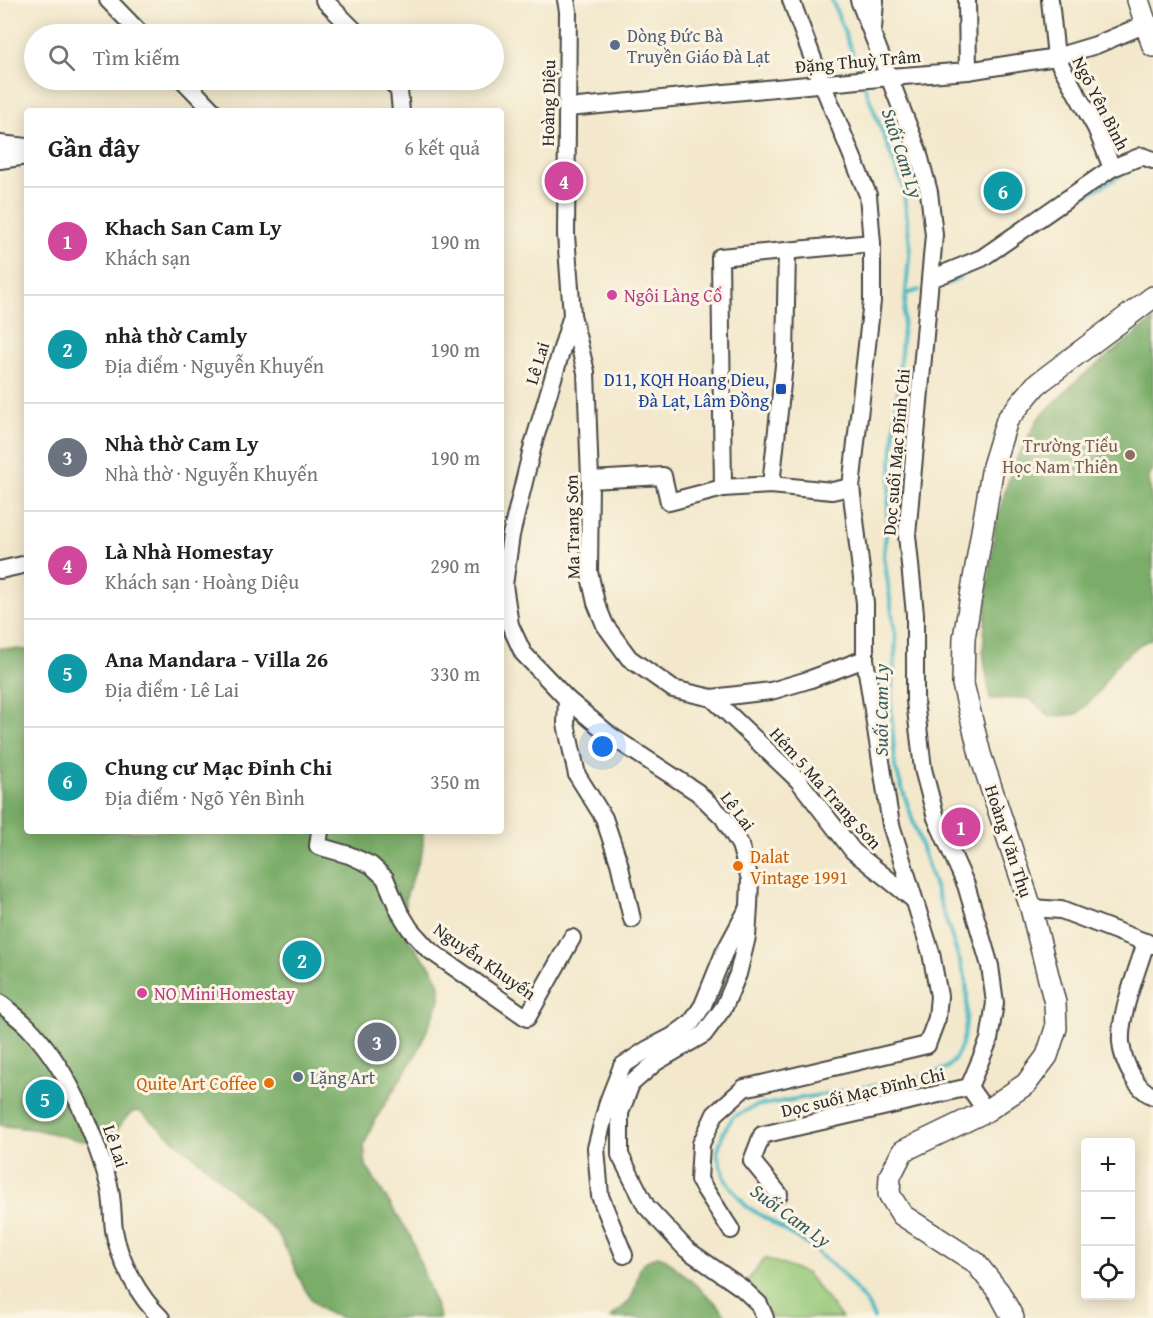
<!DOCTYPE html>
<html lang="vi">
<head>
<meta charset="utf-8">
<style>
	body { margin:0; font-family:"Gentium Book Plus",serif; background:#f2f2f2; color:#202124 }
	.controls { position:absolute; right:18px; bottom:18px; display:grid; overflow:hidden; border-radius:6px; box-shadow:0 3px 15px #0003 }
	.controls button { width:54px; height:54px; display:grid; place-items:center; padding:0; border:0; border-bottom:2px solid #e0e0e0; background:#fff; color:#202124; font:30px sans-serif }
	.you { position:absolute; left:603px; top:747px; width:21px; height:21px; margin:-15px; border:4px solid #fff; border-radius:50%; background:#1a73e8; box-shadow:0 0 0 9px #1a73e833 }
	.badge { display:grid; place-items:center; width:39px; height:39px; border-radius:50%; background:#c8321e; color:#fff; font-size:20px; font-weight:700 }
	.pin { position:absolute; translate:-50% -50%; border:3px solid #fff; box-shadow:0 2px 6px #0006 }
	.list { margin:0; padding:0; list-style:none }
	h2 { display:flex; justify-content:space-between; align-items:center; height:78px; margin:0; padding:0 24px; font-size:26px }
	h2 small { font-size:20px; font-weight:400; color:#757577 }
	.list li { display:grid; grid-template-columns:39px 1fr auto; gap:18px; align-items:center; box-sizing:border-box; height:108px; padding:0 24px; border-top:2px solid #e0e0e0 }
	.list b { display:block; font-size:22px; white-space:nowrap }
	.list p { margin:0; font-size:20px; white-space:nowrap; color:#757577 }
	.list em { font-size:20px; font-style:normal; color:#757577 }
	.icon { flex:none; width:33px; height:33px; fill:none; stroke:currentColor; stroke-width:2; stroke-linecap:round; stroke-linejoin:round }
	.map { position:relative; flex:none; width:1153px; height:1318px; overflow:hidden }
	.search { position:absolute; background:#fff; box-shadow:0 3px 15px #0003; left:24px; top:24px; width:480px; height:66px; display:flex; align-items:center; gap:15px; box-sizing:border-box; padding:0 21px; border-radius:33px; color:#757577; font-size:22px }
	.panel { position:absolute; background:#fff; box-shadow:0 3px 15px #0003; left:24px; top:108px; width:480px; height:726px; border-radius:6px }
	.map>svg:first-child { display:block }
	.green { fill:#98c979; stroke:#627a52; stroke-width:1.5 }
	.forest { fill:#7aad69; stroke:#526c4a; stroke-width:1.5 }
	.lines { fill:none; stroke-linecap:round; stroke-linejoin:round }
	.stream { stroke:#4cbac4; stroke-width:4 }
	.minor-casing { stroke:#494743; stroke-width:20 }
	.major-casing { stroke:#494743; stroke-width:24 }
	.minor { stroke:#fff; stroke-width:16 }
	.major { stroke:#fff; stroke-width:21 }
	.service-dot { fill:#5c6f8a; stroke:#fcf5e5; stroke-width:2 }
	.hotel-dot { fill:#d1479c; stroke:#fcf5e5; stroke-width:2 }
	.transit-dot { fill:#1a4fb4; stroke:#fcf5e5; stroke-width:2 }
	.education-dot { fill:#8d6e63; stroke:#fcf5e5; stroke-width:2 }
	.food-dot { fill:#e8710a; stroke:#fcf5e5; stroke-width:2 }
	.labels { text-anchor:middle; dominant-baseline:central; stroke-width:6; stroke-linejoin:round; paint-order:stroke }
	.service-label { font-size:18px; fill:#4e5e75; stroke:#fcf5e5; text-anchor:start }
	.street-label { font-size:18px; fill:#2b2b2b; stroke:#fcf5e5 }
	.hotel-label { font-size:18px; fill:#b23c85; stroke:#fcf5e5; text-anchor:start }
	.transit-label { font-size:18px; fill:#164399; stroke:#fcf5e5; text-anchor:end }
	.education-label { font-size:18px; fill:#785e54; stroke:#fcf5e5; text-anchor:end }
	.food-label { font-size:18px; fill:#c56008; stroke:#fcf5e5; text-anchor:start }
	.water-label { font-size:20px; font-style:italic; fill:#375d61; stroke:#fcf5e5 }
</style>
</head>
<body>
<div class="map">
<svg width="1153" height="1318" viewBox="0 0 1153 1318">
	<rect width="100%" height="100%" fill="#fcf5e5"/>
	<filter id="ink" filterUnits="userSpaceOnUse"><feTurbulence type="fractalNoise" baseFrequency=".0167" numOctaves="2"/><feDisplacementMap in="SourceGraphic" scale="12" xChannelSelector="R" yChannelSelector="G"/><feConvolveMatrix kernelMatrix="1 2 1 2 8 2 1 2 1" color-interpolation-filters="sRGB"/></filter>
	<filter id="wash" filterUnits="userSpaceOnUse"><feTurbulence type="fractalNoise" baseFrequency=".008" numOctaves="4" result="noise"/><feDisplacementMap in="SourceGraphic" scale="24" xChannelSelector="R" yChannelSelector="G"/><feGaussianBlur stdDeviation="1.35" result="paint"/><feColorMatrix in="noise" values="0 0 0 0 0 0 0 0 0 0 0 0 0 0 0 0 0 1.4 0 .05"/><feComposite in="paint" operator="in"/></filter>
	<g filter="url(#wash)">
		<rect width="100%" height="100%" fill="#f3e8cc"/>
		<polygon class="green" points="765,1258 807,1274 842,1318 773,1318 745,1284"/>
		<g class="forest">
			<polygon points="1153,320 1153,470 1149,476 1153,514 1153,638 1139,645 1114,667 1098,693 1077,714 1051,717 1029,698 990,699 983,651 987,596 996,522 1013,465 1038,419 1075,382"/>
			<path d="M0,648L27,650V831H423V850L407,893L403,919L408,939L433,970L440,986V1000L418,1051L375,1120L364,1145L366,1166L411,1237L440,1318H345C301,1314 298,1261 276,1232L203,1164L139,1111C121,1112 121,1136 104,1140C83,1145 58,1134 38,1130C25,1128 13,1127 0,1125Z"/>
			<path d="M658,1256L666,1259L714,1301L728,1318H610C618,1310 629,1305 633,1294C640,1276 634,1263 658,1256Z"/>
		</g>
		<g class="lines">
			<g class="stream">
				<polyline points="832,0 861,75"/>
				<path d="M864,85L903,186L910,244L884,556L896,641L891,703L895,767L966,980C968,1006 969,1044 950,1065C944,1071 932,1074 924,1077L756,1106L733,1117L723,1133L717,1153L726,1181L746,1206L807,1244L841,1272L866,1302L874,1318"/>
				<polyline points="1087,195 1135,167"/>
				<polyline points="947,284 968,272"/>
				<polyline points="906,294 919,290"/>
			</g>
		</g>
	</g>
	<g filter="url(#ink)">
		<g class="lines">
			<defs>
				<g id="minor">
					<polyline points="108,0 141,34"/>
					<polyline points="324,0 358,34"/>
					<polyline points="566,0 568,11 566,235 572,315 586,372 590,480 589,572 596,603 605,625 629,658 673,689 712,698 771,691 808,680 865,659"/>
					<polyline points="967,0 968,71"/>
					<polyline points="873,29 875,0"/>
					<polyline points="183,80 213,111"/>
					<polyline points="390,80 399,91 401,111"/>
					<polyline points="568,108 890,77 968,71 1056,57 1096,45 1146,24 1153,25"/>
					<polyline points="0,144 27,147"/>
					<polyline points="0,160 27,156"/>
					<polyline points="1112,168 1142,156 1153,160"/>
					<polyline points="931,279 982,258 1112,168 1096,128 1056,57 1050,0"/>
					<polyline points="572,315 533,445 511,535 504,585 510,625 523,653 567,699 611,736 697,792 723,817 740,845 750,879 749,906 747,937 738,974 724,1007 704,1034 656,1062 631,1084 620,1113 620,1155 646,1206 686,1249 742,1288 759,1304 765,1318"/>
					<polyline points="590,480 663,476 669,502 723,488"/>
					<polyline points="771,485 785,356 787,251"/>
					<polyline points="851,487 832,491 771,485 723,488 720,257 872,243"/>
					<polyline points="0,570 27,564"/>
					<polyline points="712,698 798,780 853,851 914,900"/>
					<polyline points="567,699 566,724 577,775 604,818 619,863 632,919"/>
					<polyline points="320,831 318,846 349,855 371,865 385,878 399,911 410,929 428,949 527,1018 572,938"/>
					<polyline points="1031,908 1061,910 1153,945"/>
					<path d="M1146,942C1138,969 1119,1015 1121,1042C1122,1054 1127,1067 1133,1077C1138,1086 1144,1092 1153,1096"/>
					<path d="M0,1003C9,1011 19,1018 28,1027C68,1068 93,1130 109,1185C113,1199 112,1215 114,1230C119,1261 139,1297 161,1318"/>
					<polyline points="969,1087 986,1111"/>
					<polyline points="779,1194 752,1161 762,1135 969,1087 989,1040 995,1003 990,966 966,885 936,818 923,769 915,701 915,614 907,535 934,235 929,192 918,151 859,0"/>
					<polyline points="731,1230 699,1180 701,1144 715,1114 744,1088 927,1045 937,1018 939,996 931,953 891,825 865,659 865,603 851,487 872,301 872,243 868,195 822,83 791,0"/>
					<polyline points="624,1255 600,1196 596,1148 608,1102 622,1066 648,1049 673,1036 692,1022 703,1005 724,953 746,912"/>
				</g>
				<g id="major">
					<polyline points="1138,0 1153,46"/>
					<polyline points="1013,1318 999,1292 975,1262 902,1215 889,1194 890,1176 903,1151 986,1111 1026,1084 1047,1056 1056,1028 1055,1003 1031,908 980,754 963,684 964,638 993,466 1007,420 1036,385 1153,297"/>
				</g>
			</defs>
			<use href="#minor" class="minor-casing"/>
			<use href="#major" class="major-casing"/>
			<use href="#minor" class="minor"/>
			<use href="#major" class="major"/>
		</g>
	</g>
	<g class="service-dot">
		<circle cx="615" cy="45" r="6"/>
		<circle cx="298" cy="1077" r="6"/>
	</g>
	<g class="hotel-dot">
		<circle cx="612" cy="295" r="6"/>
		<circle cx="142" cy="993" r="6"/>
	</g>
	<rect class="transit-dot" x="775" y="383" width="12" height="12" rx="3"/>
	<circle class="education-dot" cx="1130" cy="455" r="6"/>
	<g class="food-dot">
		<circle cx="738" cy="866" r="6"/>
		<circle cx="269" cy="1083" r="6"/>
	</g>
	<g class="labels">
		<g class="service-label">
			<text x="627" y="35">Dòng Đức Bà<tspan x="627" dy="21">Truyền Giáo Đà Lạt</tspan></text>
			<text x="310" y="1077">Lặng Art</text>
		</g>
		<g class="street-label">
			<text transform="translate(858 61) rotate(-5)">Đặng Thuỳ Trâm</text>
			<text transform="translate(548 103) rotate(-89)">Hoàng Diệu</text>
			<text transform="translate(1101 103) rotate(63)">Ngõ Yên Bình</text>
			<text transform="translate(537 363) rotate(-73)">Lê Lai</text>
			<text transform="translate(896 452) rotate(-85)">Dọc suối Mạc Đĩnh Chi</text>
			<text transform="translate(572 527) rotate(-91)">Ma Trang Sơn</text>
			<text transform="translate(826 788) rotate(48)">Hẻm 5 Ma Trang Sơn</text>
			<text transform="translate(738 811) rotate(53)">Lê Lai</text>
			<text transform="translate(1009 841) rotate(72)">Hoàng Văn Thụ</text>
			<text transform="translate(485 961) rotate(35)">Nguyễn Khuyến</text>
			<text transform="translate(863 1092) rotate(-13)">Dọc suối Mạc Đĩnh Chi</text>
			<text transform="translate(116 1146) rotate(71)">Lê Lai</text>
		</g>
		<g class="hotel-label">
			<text x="624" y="295">Ngôi Làng Cổ</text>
			<text x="154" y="993">NO Mini Homestay</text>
		</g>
		<g class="transit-label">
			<text x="769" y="379">D11, KQH Hoang Dieu,<tspan x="769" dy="21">Đà Lạt, Lâm Đồng</tspan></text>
		</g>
		<g class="education-label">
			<text x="1118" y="445">Trường Tiểu<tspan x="1118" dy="21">Học Nam Thiên</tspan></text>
		</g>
		<g class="food-label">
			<text x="750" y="856">Dalat<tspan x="750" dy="21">Vintage 1991</tspan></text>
			<text x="257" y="1083" text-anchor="end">Quite Art Coffee</text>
		</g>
		<g class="water-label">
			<text transform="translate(903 153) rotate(72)">Suối Cam Ly</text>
			<text transform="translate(880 710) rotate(-90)">Suối Cam Ly</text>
			<text transform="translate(791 1215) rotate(36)">Suối Cam Ly</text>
		</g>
	</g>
</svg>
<div class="controls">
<button>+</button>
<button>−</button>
<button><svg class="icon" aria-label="locate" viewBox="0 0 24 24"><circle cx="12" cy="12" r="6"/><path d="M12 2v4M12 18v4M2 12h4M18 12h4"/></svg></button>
</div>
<div class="you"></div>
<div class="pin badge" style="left:961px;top:827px;background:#d1479c">1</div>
<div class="pin badge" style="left:302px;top:960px;background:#0f9aa8">2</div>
<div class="pin badge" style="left:377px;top:1042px;background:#6b7280">3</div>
<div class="pin badge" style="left:564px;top:181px;background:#d1479c">4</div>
<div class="pin badge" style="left:45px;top:1099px;background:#0f9aa8">5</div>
<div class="pin badge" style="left:1003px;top:191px;background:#0f9aa8">6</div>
<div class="search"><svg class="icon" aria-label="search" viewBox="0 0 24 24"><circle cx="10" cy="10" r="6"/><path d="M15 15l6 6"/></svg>Tìm kiếm</div>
<section class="panel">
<h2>Gần đây<small>6 kết quả</small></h2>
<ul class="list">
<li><span class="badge" style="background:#d1479c">1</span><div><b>Khach San Cam Ly</b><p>Khách sạn</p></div><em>190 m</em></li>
<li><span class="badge" style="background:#0f9aa8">2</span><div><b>nhà thờ Camly</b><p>Địa điểm · Nguyễn Khuyến</p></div><em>190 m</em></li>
<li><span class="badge" style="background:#6b7280">3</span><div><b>Nhà thờ Cam Ly</b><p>Nhà thờ · Nguyễn Khuyến</p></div><em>190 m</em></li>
<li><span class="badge" style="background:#d1479c">4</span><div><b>Là Nhà Homestay</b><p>Khách sạn · Hoàng Diệu</p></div><em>290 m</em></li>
<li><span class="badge" style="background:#0f9aa8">5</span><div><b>Ana Mandara - Villa 26</b><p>Địa điểm · Lê Lai</p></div><em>330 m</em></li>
<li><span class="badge" style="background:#0f9aa8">6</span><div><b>Chung cư Mạc Đỉnh Chi</b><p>Địa điểm · Ngõ Yên Bình</p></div><em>350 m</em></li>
</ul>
</section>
</div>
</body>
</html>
